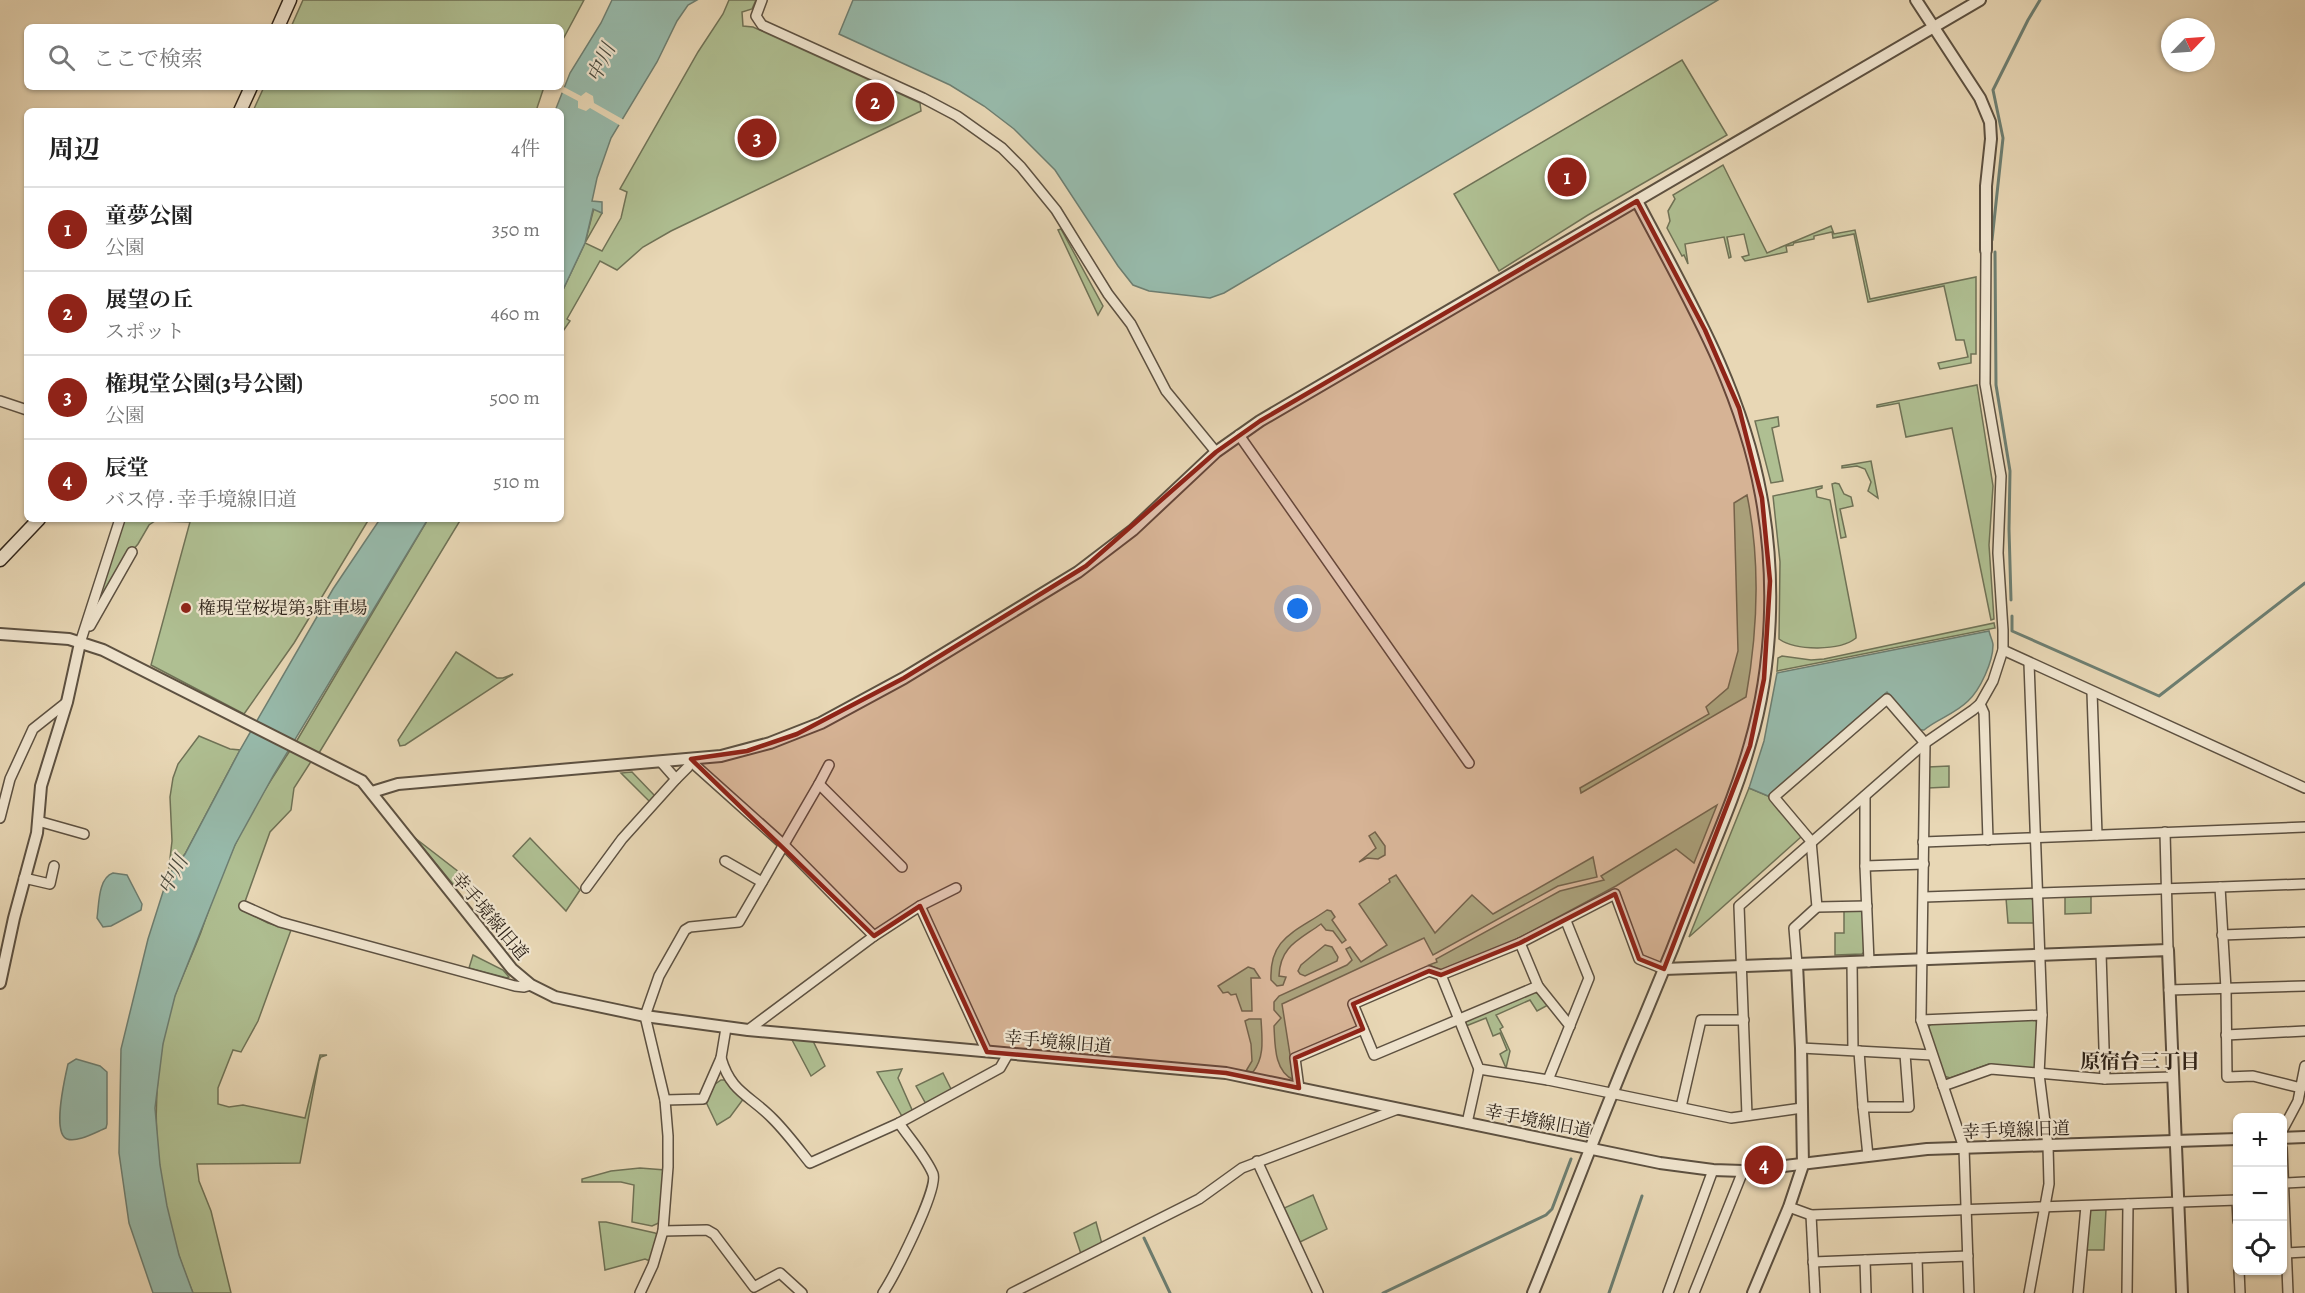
<!DOCTYPE html>
<html lang="ja">
<head>
<meta charset="utf-8">
<style>
	body { margin:0; font-family:Alegreya,"Noto Serif JP",serif; background:#f6f6f6; color:#222 }
	.controls { position:absolute; right:18px; bottom:18px; display:grid; overflow:hidden; border-radius:9px; box-shadow:0 2px 4px #0004 }
	.controls button { width:54px; height:54px; display:grid; place-items:center; padding:0; border:0; border-bottom:2px solid #e0e0e0; background:#fff; color:#222; font:30px sans-serif }
	.compass { position:absolute; left:2161px; top:18px; width:54px; height:54px; border-radius:50%; background:#fff; box-shadow:0 2px 4px #0004; rotate:65deg }
	.you { position:absolute; left:1298px; top:609px; width:21px; height:21px; margin:-15px; border:4px solid #fff; border-radius:50%; background:#1a73e8; box-shadow:0 0 0 9px #1a73e833 }
	.badge { display:grid; place-items:center; width:39px; height:39px; border-radius:50%; background:#8f2418; color:#fff; font-size:20px; font-weight:700 }
	.pin { position:absolute; translate:-50% -50%; border:3px solid #fff; box-shadow:0 2px 6px #0006 }
	.list { margin:0; padding:0; list-style:none }
	h2 { display:flex; justify-content:space-between; align-items:center; height:78px; margin:0; padding:0 24px; font-size:26px }
	h2 small { font-size:20px; font-weight:400; color:#767676 }
	.list li { display:grid; grid-template-columns:39px 1fr auto; gap:18px; align-items:center; box-sizing:border-box; height:84px; padding:0 24px; border-top:2px solid #e0e0e0 }
	.list b { display:block; font-size:22px; white-space:nowrap }
	.list p { margin:0; font-size:20px; white-space:nowrap; color:#767676 }
	.list em { font-size:20px; font-style:normal; color:#767676 }
	.icon { flex:none; width:33px; height:33px; fill:none; stroke:currentColor; stroke-width:2; stroke-linecap:round; stroke-linejoin:round }
	.map { position:relative; flex:none; width:2305px; height:1293px; overflow:hidden }
	.search { position:absolute; background:#fff; box-shadow:0 2px 4px #0004; left:24px; top:24px; width:540px; height:66px; display:flex; align-items:center; gap:15px; box-sizing:border-box; padding:0 21px; border-radius:9px; color:#767676; font-size:22px }
	.panel { position:absolute; background:#fff; box-shadow:0 2px 4px #0004; left:24px; top:108px; width:540px; height:414px; border-radius:9px }
	.map>svg:first-child { display:block }
	.green { fill:#afbf92; stroke:#6f7256; stroke-width:1.5 }
	.water { fill:#97baab; stroke:#6d7e71; stroke-width:1.5 }
	.pier { fill:#e8d7b5 }
	.lines { fill:none; stroke-linecap:round; stroke-linejoin:round }
	.stream { stroke:#6d7e71; stroke-width:3 }
	.minor-casing { stroke:#5d5141; stroke-width:12 }
	.tertiary-casing { stroke:#5d5141; stroke-width:14 }
	.secondary-casing { stroke:#2f241a; stroke-width:15 }
	.minor { stroke:#f0e5cf; stroke-width:9 }
	.tertiary { stroke:#f0e5cf; stroke-width:10 }
	.secondary { stroke:#f0e5cf; stroke-width:12 }
	.marked { fill:#8f2418; fill-opacity:0.2; stroke:#8f2418; stroke-width:4.5; stroke-linejoin:round }
	.poi-dot { fill:#8f2418; stroke:#f0e5cf; stroke-width:2 }
	.labels { text-anchor:middle; dominant-baseline:central; stroke-width:4.5; stroke-linejoin:round; paint-order:stroke }
	.poi-label { font-size:18px; fill:#2f241a; stroke:#f0e5cf; text-anchor:start }
	.street-label { font-size:18px; fill:#2f241a; stroke:#f0e5cf }
	.water-label { font-size:20px; font-style:italic; fill:#494a3e; stroke:#f0e5cf }
	.neighbourhood-label { font-size:20px; font-weight:bold; fill:#2f241a; stroke:#f0e5cf }
</style>
</head>
<body>
<div class="map">
<svg width="2305" height="1293" viewBox="0 0 2305 1293">
	<rect width="100%" height="100%" fill="#e8d7b5"/>
	<filter id="stains"><feTurbulence type="fractalNoise" baseFrequency=".00333" numOctaves="4"/><feColorMatrix values="0 0 0 0 .2 0 0 0 0 .09 0 0 0 0 .02 0 0 0 .5 -.17"/></filter>
	<radialGradient id="worn" r=".72"><stop offset=".6" stop-color="#630" stop-opacity="0"/><stop offset="1" stop-color="#630" stop-opacity=".3"/></radialGradient>
	<g class="green">
		<polygon points="303,0 584,0 561,43 561,27 291,27"/>
		<polygon points="729,0 756,0 752,9 742,12 743,26 753,27 920,103 921,111 671,231 643,247 617,270 600,261 567,319 570,321 561,334 561,294 585,243 594,208 602,213 585,243 602,251 621,218 627,192 620,189 698,52 723,14"/>
		<polygon points="1682,60 1727,135 1588,215 1499,271 1454,194"/>
		<polygon points="264,87 544,87 536,111 253,111"/>
		<polygon points="1723,165 1767,253 1831,226 1834,234 1855,230 1870,299 1976,277 1976,354 1971,354 1971,363 1940,369 1938,363 1968,357 1964,340 1956,340 1944,286 1868,302 1854,234 1833,238 1832,232 1814,236 1814,239 1794,243 1793,245 1786,246 1787,252 1745,261 1742,257 1749,255 1744,234 1727,237 1731,257 1729,258 1724,237 1685,244 1688,264 1684,255 1682,256 1667,228 1670,221 1668,211 1675,199 1673,195"/>
		<polygon points="1061,229 1103,306 1098,315 1058,230"/>
		<polygon points="1977,385 1993,486 1989,545 1994,619 1991,620 1952,428 1906,437 1899,403 1877,407 1877,405"/>
		<polygon points="1778,417 1779,426 1772,428 1783,481 1771,483 1755,421"/>
		<polygon points="1871,461 1878,498 1868,491 1871,482 1865,469 1857,466 1842,468 1842,466"/>
		<polygon points="1835,483 1839,484 1844,494 1851,497 1853,506 1840,509 1846,537 1841,538 1832,484"/>
		<path d="M1822,486V488L1816,490L1817,497L1830,500L1856,635V638C1840,651 1796,651 1779,639L1780,562L1773,496Z"/>
		<path d="M1747,495C1761,563 1758,629 1746,697L1581,793L1580,788L1709,714L1706,707L1728,688L1738,651L1734,503Z"/>
		<polygon points="122,519 369,519 294,643 244,714 151,665 190,522 155,521 149,525 138,544 126,558 91,621"/>
		<polygon points="428,519 461,519 319,753 296,742"/>
		<polygon points="1994,623 1995,628 1777,671 1778,658 1782,656 1811,660 1824,659"/>
		<polygon points="456,652 497,678 503,678 513,674 405,745 400,746 398,740"/>
		<polygon points="199,736 230,749 240,750 185,854 168,876 172,841 170,797 173,778 178,764"/>
		<path d="M291,749L312,760L294,788L291,810L270,832L242,910L268,923L291,930L258,1021L241,1052L233,1050L218,1088V1104L229,1107L243,1105L305,1118L320,1055H327L321,1057L319,1061L300,1163L197,1164L199,1181L211,1211L231,1293H193C154,1201 143,1091 175,995C183,974 193,953 201,932C211,903 221,875 234,847C249,813 271,780 291,749Z"/>
		<polygon points="1949,766 1949,787 1928,788 1928,767"/>
		<polygon points="632,772 655,796 650,802 621,773"/>
		<polygon points="1749,788 1768,796 1801,834 1801,837 1689,937"/>
		<polygon points="1717,805 1694,863 1676,849 1616,886 1517,939 1443,971 1429,965 1437,962 1436,959 1560,891 1604,880 1601,876"/>
		<polygon points="1375,832 1385,846 1385,855 1378,859 1367,858 1359,862 1376,848 1369,836"/>
		<polygon points="415,838 464,876 456,888"/>
		<polygon points="530,838 580,890 566,911 513,856"/>
		<path d="M1593,857L1597,877L1558,886L1433,955L1424,938L1282,1004L1294,1080C1274,1072 1275,1044 1274,1026L1281,1018L1274,1010V1002L1279,996L1347,965L1352,960L1346,949L1350,947L1361,962L1387,945L1359,904L1390,882L1389,879L1396,875L1435,933L1472,895L1493,914Z"/>
		<polygon points="2091,895 2091,913 2065,914 2065,896"/>
		<polygon points="2030,897 2033,900 2034,923 2008,923 2006,898"/>
		<polygon points="1862,909 1864,911 1866,950 1862,954 1835,955 1835,933 1844,933 1844,910"/>
		<path d="M1327,910L1331,911L1335,917L1332,920L1346,940L1342,943L1333,931L1326,930L1321,924C1299,940 1280,946 1279,976L1286,977L1283,985L1277,986L1271,980C1269,937 1296,932 1327,910Z"/>
		<polygon points="1325,945 1332,947 1338,957 1337,961 1305,976 1300,974 1298,971 1301,965"/>
		<polygon points="473,955 503,970 509,977 507,978 469,968"/>
		<polygon points="1248,967 1254,969 1260,978 1251,978 1252,1011 1242,1011 1236,994 1231,995 1228,992 1223,993 1218,986"/>
		<polygon points="1534,992 1539,994 1548,1005 1537,1011 1530,1000 1496,1015 1503,1027 1500,1029 1510,1051 1506,1068 1500,1054 1507,1050 1500,1033 1493,1036 1486,1018 1466,1026 1465,1024 1467,1020"/>
		<polygon points="2033,1017 2039,1025 2037,1065 2032,1069 1989,1064 1950,1078 1944,1076 1928,1027 1934,1022"/>
		<path d="M1249,1019H1261C1262,1038 1265,1057 1253,1072L1246,1071L1252,1061L1251,1044L1245,1021Z"/>
		<polygon points="791,1038 813,1041 825,1066 811,1076"/>
		<polygon points="902,1069 898,1078 913,1112 903,1118 877,1072"/>
		<polygon points="943,1073 952,1091 926,1104 916,1086"/>
		<polygon points="721,1080 725,1080 744,1098 730,1117 717,1125 706,1102 711,1087"/>
		<polygon points="640,1168 665,1170 661,1222 652,1226 632,1222 634,1185 621,1182 582,1182 582,1179 611,1171"/>
		<polygon points="1313,1195 1327,1229 1298,1243 1282,1209"/>
		<polygon points="2091,1209 2106,1209 2104,1250 2085,1250 2088,1212"/>
		<polygon points="599,1222 606,1222 655,1233 658,1235 650,1261 645,1259 605,1270"/>
		<polygon points="1096,1222 1102,1244 1081,1254 1074,1233"/>
	</g>
	<g class="water">
		<polygon points="612,0 697,0 688,5 677,21 657,62 611,138 597,178 592,201 602,202 602,213 593,209 585,243 561,294 561,111 555,111 570,73 601,23"/>
		<polygon points="853,0 1718,0 1224,293 1210,298 1149,291 1133,285 1118,266 1055,170 1014,129 984,106 950,85 839,34"/>
		<polygon points="380,519 428,519 273,776 235,845 175,996 163,1044 155,1108 160,1165 167,1206 179,1255 193,1293 153,1293 129,1223 119,1153 121,1049 148,939 168,876 185,854 240,750 333,589"/>
		<path d="M1989,631C1990,636 1993,641 1993,645C1993,662 1980,690 1968,701C1955,714 1937,719 1924,730H1919L1887,692L1768,796L1749,788L1764,741L1777,673Z"/>
		<path d="M113,873L127,875L142,904L141,910L111,926L103,927L97,918C99,905 98,878 113,873Z"/>
		<path d="M76,1059L100,1066L107,1072V1124L106,1128C96,1132 77,1143 67,1139C52,1134 65,1077 68,1064Z"/>
	</g>
	<polygon class="pier" points="562,86 581,96 586,92 593,96 594,103 624,120 621,126 590,108 586,111 578,108 578,101 559,91"/>
	<g class="lines">
		<g class="stream">
			<polyline points="1992,240 2003,138 1993,90 2028,20 2040,0"/>
			<polyline points="1995,252 1996,385 2010,471 2009,529 2011,600"/>
			<polyline points="2012,616 2012,631 2159,696 2305,583"/>
			<polyline points="1144,1238 1170,1293"/>
			<polyline points="1383,1293 1546,1215 1552,1209 1571,1159"/>
			<polyline points="1609,1293 1642,1196"/>
		</g>
		<defs>
			<g id="minor">
				<polyline points="762,0 756,16 762,25 923,98 957,116 1002,148 1021,167 1056,210 1108,294 1131,324 1166,391 1216,452"/>
				<polyline points="0,401 27,410"/>
				<polyline points="1239,435 1469,763"/>
				<polyline points="90,626 132,552"/>
				<polyline points="80,643 120,519"/>
				<polyline points="2003,650 2305,788"/>
				<polyline points="2092,692 2097,835"/>
				<polyline points="1980,704 1984,713 1988,840"/>
				<polyline points="691,759 696,766 783,844 874,936 920,906 987,1052"/>
				<polyline points="676,779 688,767 691,759"/>
				<polyline points="819,784 829,765"/>
				<polyline points="1865,796 1865,866 1869,962"/>
				<polyline points="0,818 10,779 33,729 67,702"/>
				<polyline points="38,821 84,834"/>
				<polyline points="2165,832 2168,950"/>
				<polyline points="1923,842 2305,827"/>
				<polyline points="725,861 762,882"/>
				<polyline points="1865,866 1924,864"/>
				<polyline points="24,878 50,884 54,866"/>
				<polyline points="2220,887 2305,884"/>
				<polyline points="586,888 622,839 676,779 661,762"/>
				<polyline points="1924,897 2220,887 2226,989 2227,1077 2253,1076 2301,1088"/>
				<polyline points="244,906 280,922 515,986 524,987 531,985"/>
				<polyline points="920,906 956,888"/>
				<polyline points="1817,907 1867,906"/>
				<polyline points="2222,935 2305,932"/>
				<polyline points="1520,943 1538,986 1570,1026"/>
				<polyline points="2101,953 2105,1079"/>
				<polyline points="1852,962 1853,1050"/>
				<polyline points="1797,964 1794,928 1817,907 1811,841 1774,797 1887,699 1925,743 1921,1020 1964,1148 1969,1293"/>
				<polyline points="1441,975 1479,1069 1548,1080 1731,1118 1802,1108"/>
				<polyline points="1538,986 1374,1055 1353,1004 1429,971 1441,975 1520,943 1615,894 1639,959 1664,969"/>
				<polyline points="2169,990 2305,986"/>
				<polyline points="1921,1020 2042,1015"/>
				<polyline points="748,1030 874,936"/>
				<polyline points="2226,1035 2305,1031"/>
				<polyline points="1801,1048 1932,1055"/>
				<polyline points="1859,1051 1863,1107"/>
				<path d="M721,1058C731,1093 750,1095 773,1119C786,1132 798,1148 810,1163L899,1123L1000,1068L1008,1054"/>
				<polyline points="1548,1080 1589,978 1566,921"/>
				<polyline points="1943,1086 1991,1069 2105,1079 2172,1077"/>
				<polyline points="1299,1088 1295,1058 1363,1029"/>
				<polyline points="665,1100 703,1099 721,1058 726,1028"/>
				<polyline points="1681,1107 1701,1020 1744,1020"/>
				<polyline points="1747,1115 1739,906 1925,743 1973,710 1980,704 1993,681 2003,650 2003,630 1998,553 2001,476 1985,384 1986,250"/>
				<polyline points="1467,1123 1479,1069"/>
				<polyline points="2282,1131 2298,1101 2305,1066"/>
				<polyline points="2282,1148 2288,1293"/>
				<polyline points="1868,1156 1863,1107 1909,1107 1905,1054"/>
				<polyline points="1257,1161 1318,1293"/>
				<polyline points="2284,1183 2305,1182"/>
				<polyline points="2237,1200 2238,1221"/>
				<polyline points="1789,1207 1811,1215 2238,1200"/>
				<polyline points="1811,1215 1815,1293"/>
				<polyline points="663,1231 707,1230 714,1234 754,1287 780,1273 802,1293"/>
				<polyline points="2286,1253 2305,1252"/>
				<polyline points="1917,1258 1918,1293"/>
				<polyline points="1865,1260 1866,1293"/>
				<polyline points="1813,1262 1968,1256"/>
				<polyline points="2239,1270 2240,1293"/>
				<polyline points="640,1293 653,1265 663,1231 668,1167 668,1136 665,1100 645,1016 659,976 685,930 690,927 739,922 819,784 902,867"/>
				<path d="M883,1293C894,1276 939,1189 933,1174C926,1157 909,1138 899,1123"/>
				<polyline points="1012,1293 1199,1199 1242,1168 1398,1109"/>
				<polyline points="1668,1293 1713,1170"/>
				<polyline points="1694,1293 1743,1171"/>
				<polyline points="2029,1293 2049,1184 2048,1146 2039,1074 2042,1015 2029,663"/>
				<polyline points="2078,1293 2086,1206"/>
				<polyline points="2127,1293 2128,1204"/>
			</g>
			<g id="tertiary">
				<polyline points="1916,0 1980,98 1990,122 1991,139 1986,186 1986,250"/>
				<polyline points="0,634 69,639 103,650 362,781 512,969 531,985 555,997 645,1016 748,1030 1226,1073 1660,1163 1713,1170 1743,1171 1927,1149 2238,1139"/>
				<polyline points="372,792 398,784 721,756 770,743 821,723 904,678 1078,572 1133,530 1216,452 1260,421 1980,0"/>
				<polyline points="1664,969 2168,950 2182,1293"/>
				<polyline points="0,983 14,918 37,833 41,786 67,702 80,643"/>
				<polyline points="2282,1138 2305,1137"/>
				<path d="M1533,1293C1567,1210 1598,1126 1633,1043C1656,990 1678,936 1699,881C1717,836 1737,791 1750,744C1773,666 1776,576 1761,495C1741,386 1688,298 1637,201"/>
				<polyline points="1753,1293 1789,1207 1803,1165 1801,1048 1797,964"/>
			</g>
			<g id="secondary">
				<polyline points="278,27 290,0"/>
				<polyline points="240,111 251,87"/>
				<polyline points="0,560 39,519"/>
			</g>
		</defs>
		<use href="#minor" class="minor-casing"/>
		<use href="#tertiary" class="tertiary-casing"/>
		<use href="#secondary" class="secondary-casing"/>
		<use href="#minor" class="minor"/>
		<use href="#tertiary" class="tertiary"/>
		<use href="#secondary" class="secondary"/>
	</g>
	<path class="marked" d="M1637,201L1705,330L1739,408L1762,498L1770,581L1764,679L1750,746L1664,969L1639,959L1615,894L1520,943L1441,975L1429,971L1353,1004L1363,1029L1295,1058L1299,1088L1226,1073L987,1052L920,906L874,936L691,759L747,751L797,734L904,678L1086,566L1216,452L1260,421Z"/>
	<circle class="poi-dot" cx="186" cy="608" r="6"/>
	<g class="labels">
		<g class="poi-label">
			<text x="198" y="608">権現堂桜堤第3駐車場</text>
		</g>
		<g class="street-label">
			<text transform="translate(490 916) rotate(50)">幸手境線旧道</text>
			<text transform="translate(1058 1042) rotate(5)">幸手境線旧道</text>
			<text transform="translate(1538 1121) rotate(11)">幸手境線旧道</text>
			<text transform="translate(2016 1130) rotate(-2)">幸手境線旧道</text>
		</g>
		<g class="water-label">
			<text transform="translate(601 63) rotate(-65)">中川</text>
			<text transform="translate(173 875) rotate(-62)">中川</text>
		</g>
		<g class="neighbourhood-label">
			<text x="2140" y="1061">原宿台三丁目</text>
		</g>
	</g>
	<rect width="100%" height="100%" filter="url(#stains)"/>
	<rect width="100%" height="100%" fill="url(#worn)"/>
</svg>
<div class="controls">
<button>+</button>
<button>−</button>
<button><svg class="icon" aria-label="locate" viewBox="0 0 24 24"><circle cx="12" cy="12" r="6"/><path d="M12 2v4M12 18v4M2 12h4M18 12h4"/></svg></button>
</div>
<svg class="compass" viewBox="-18 -18 36 36"><path d="M0-13l5 13h-10z" fill="#e53935"/><path d="M0 13l5-13h-10z" fill="#767676"/></svg>
<div class="you"></div>
<div class="pin badge" style="left:1567px;top:177px">1</div>
<div class="pin badge" style="left:875px;top:102px">2</div>
<div class="pin badge" style="left:757px;top:138px">3</div>
<div class="pin badge" style="left:1764px;top:1165px">4</div>
<div class="search"><svg class="icon" aria-label="search" viewBox="0 0 24 24"><circle cx="10" cy="10" r="6"/><path d="M15 15l6 6"/></svg>ここで検索</div>
<section class="panel">
<h2>周辺<small>4件</small></h2>
<ul class="list">
<li><span class="badge">1</span><div><b>童夢公園</b><p>公園</p></div><em>350 m</em></li>
<li><span class="badge">2</span><div><b>展望の丘</b><p>スポット</p></div><em>460 m</em></li>
<li><span class="badge">3</span><div><b>権現堂公園(3号公園)</b><p>公園</p></div><em>500 m</em></li>
<li><span class="badge">4</span><div><b>辰堂</b><p>バス停 · 幸手境線旧道</p></div><em>510 m</em></li>
</ul>
</section>
</div>
</body>
</html>
